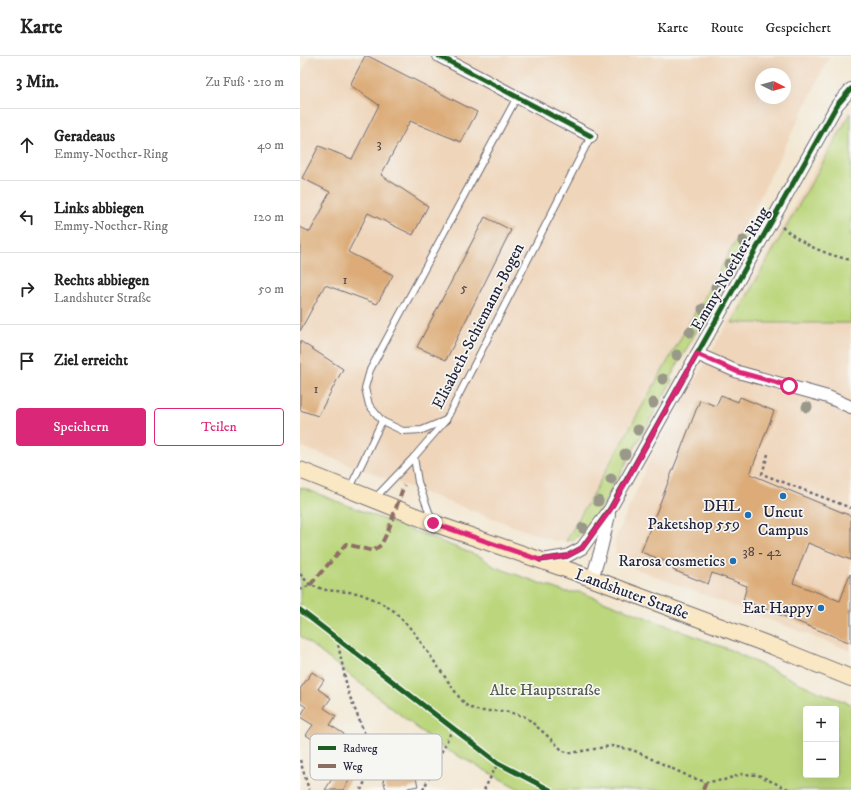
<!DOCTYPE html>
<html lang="de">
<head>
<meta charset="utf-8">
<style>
	body { margin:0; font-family:"IM FELL DW Pica",serif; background:#f6f6f6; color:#222 }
	.controls { position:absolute; right:12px; bottom:12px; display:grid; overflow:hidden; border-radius:4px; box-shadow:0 4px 16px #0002 }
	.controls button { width:36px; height:36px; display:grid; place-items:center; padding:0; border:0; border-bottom:1px solid #e0e0e0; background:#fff; color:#222; font:20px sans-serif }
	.compass { position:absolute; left:455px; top:12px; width:36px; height:36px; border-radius:50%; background:#fff; box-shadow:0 4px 16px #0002; rotate:95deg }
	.stop { position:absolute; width:12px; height:12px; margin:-9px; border:3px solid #db2777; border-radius:50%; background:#fff }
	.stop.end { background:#db2777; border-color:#fff; box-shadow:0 1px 4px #0008 }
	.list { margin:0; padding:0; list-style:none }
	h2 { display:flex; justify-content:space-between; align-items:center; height:52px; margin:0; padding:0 16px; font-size:17px }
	h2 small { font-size:13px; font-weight:400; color:#767676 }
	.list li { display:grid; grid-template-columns:26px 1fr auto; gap:12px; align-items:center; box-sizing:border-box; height:72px; padding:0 16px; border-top:1px solid #e0e0e0 }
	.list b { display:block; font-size:15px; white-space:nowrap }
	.list p { margin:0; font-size:13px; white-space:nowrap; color:#767676 }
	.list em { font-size:13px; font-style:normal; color:#767676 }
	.actions { display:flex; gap:8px; padding:12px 16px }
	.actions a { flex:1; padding:9px 0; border:1px solid #db2777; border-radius:4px; text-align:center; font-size:14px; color:#db2777 }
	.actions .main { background:#db2777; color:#fff }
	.icon { flex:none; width:22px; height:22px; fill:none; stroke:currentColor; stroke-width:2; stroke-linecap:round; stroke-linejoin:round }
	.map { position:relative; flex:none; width:551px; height:734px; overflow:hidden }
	header { display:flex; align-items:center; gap:24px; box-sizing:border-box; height:56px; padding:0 20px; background:#fff; border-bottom:1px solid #e0e0e0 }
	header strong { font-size:19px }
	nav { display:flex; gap:22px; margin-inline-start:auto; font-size:14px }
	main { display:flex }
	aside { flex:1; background:#fff }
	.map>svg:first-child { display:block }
	.built { fill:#efd6bb; fill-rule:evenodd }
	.green { fill:#bbd67c; stroke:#6e7c5c; fill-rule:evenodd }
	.building { fill:#dcab77 }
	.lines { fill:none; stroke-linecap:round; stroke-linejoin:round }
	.service-casing { stroke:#6b6770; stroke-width:8 }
	.minor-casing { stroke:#6b6770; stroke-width:14 }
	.secondary-casing { stroke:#6b6770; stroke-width:18 }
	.path { stroke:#6b6770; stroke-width:2.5; stroke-dasharray:3 3; stroke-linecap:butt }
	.service { stroke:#fff; stroke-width:6 }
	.minor { stroke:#fff; stroke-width:12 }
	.secondary { stroke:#fae7c3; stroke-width:16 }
	.quiet { stroke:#8d6e63; stroke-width:4; stroke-dasharray:8 4; stroke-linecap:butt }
	.cycleway-casing { stroke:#f6f6f2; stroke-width:8 }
	.cycleway { stroke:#1b5e20; stroke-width:5 }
	.tree { fill:#999889 }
	.route { stroke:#db2777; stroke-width:5 }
	.poi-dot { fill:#1f6fb2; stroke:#f6f6f2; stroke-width:1.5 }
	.labels { text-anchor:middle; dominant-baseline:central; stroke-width:3.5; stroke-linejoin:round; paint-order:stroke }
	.number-label { font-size:14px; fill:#50444a }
	.street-label { font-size:16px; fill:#22223b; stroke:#f6f6f2 }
	.poi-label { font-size:16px; fill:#22223b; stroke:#f6f6f2; text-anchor:end }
	.park-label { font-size:16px; fill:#50584e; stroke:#f6f6f2 }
	.key { fill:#f6f6f2; stroke:#b6b6bb; stroke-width:1 }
	.key-label { font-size:11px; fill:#22223b }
</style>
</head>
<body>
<header>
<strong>Karte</strong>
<nav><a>Karte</a><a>Route</a><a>Gespeichert</a></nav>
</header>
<main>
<aside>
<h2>3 Min.<small>Zu Fuß · 210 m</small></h2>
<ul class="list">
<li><svg class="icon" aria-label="ahead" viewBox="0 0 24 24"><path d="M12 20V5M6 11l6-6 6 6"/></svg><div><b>Geradeaus</b><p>Emmy-Noether-Ring</p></div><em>40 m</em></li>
<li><svg class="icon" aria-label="left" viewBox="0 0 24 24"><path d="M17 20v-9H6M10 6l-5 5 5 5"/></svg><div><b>Links abbiegen</b><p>Emmy-Noether-Ring</p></div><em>120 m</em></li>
<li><svg class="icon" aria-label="right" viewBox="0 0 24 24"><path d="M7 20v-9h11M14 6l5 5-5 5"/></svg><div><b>Rechts abbiegen</b><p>Landshuter Straße</p></div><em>50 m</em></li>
<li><svg class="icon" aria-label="arrive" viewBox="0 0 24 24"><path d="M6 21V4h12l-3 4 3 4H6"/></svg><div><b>Ziel erreicht</b></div></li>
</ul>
<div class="actions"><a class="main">Speichern</a><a>Teilen</a></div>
</aside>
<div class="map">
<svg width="551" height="734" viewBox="0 0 551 734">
	<rect width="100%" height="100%" fill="#f6f6f2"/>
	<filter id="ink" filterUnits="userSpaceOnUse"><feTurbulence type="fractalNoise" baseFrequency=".025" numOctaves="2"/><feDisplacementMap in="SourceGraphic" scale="8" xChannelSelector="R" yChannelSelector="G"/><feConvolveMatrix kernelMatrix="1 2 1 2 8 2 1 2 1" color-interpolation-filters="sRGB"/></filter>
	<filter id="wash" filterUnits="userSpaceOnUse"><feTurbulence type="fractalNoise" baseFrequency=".012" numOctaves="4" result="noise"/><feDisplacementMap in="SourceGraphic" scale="16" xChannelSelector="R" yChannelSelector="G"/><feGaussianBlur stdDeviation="0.9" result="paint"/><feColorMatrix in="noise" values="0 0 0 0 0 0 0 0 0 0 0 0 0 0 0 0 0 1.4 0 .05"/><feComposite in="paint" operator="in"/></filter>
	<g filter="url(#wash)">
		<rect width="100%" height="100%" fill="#f3e7d2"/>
		<g class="built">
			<path d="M10,0H530L455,151L266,485H256L242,481L0,390V20ZM461,18H485V42H461Z"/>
			<polygon points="551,49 551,595 331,511 324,507 318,501 315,493 315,483 349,406"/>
		</g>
		<g class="green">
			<polygon points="551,57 551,267 432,267"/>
			<path d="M443,172L448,178L449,183L370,322L372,325L290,472L286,470C280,479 276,484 266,485Z"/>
			<path d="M0,431L181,501L195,511L265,536H280L428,593L519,636L551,648V734H221L140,690L0,580ZM506,653H536V719H506Z"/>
		</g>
		<g id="blocks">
			<g class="building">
				<polygon points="65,0 68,0 177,56 161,86 110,65 81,119 128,150 113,179 68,157 48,196 93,219 77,248 25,229 0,275 0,171 10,176 24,150 23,149 30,136 2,122 19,90 52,103 79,49 50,29"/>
				<polygon points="185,161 211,174 146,304 117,291"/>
				<polygon points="0,285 43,313 18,360 0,354"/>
				<polygon points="421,339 438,346 440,341 474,355 450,418 551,460 551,504 508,487 493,527 540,545 550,518 551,519 551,587 443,544 447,530 412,517 408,528 373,514 375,509 341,496 400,344 416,350"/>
				<polygon points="12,616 24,624 18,633 31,642 24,652 36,660 30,669 44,678 37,688 49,696 43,706 56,714 43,734 25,734 32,723 19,715 26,705 12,696 18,687 6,679 13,669 0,661 6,651 0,647 0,633"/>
				<polygon points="102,710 104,720 115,718 118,730 108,732 109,734 86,734 81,715"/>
			</g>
		</g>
	</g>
	<g filter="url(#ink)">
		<use href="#blocks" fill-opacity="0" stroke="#6b6770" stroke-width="1"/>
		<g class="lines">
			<defs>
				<g id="service">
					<polyline points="146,364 122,374 103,375 82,365 69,349 65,332 70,314 217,41"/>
					<polyline points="114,401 118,426 132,464"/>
					<polyline points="50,432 82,365"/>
					<polyline points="74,443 114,401 146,364 291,80"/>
				</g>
				<g id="minor">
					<polyline points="139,0 291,80"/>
					<polyline points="397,298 438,316 528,341 551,351"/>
					<polyline points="242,504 267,500 282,492 310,453 537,49 551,33"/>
					<polyline points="292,523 301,493 309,459"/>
				</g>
				<polyline id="secondary" points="0,414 133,467 280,518 472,590 551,622"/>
			</defs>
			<use href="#service" class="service-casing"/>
			<use href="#minor" class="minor-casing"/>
			<use href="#secondary" class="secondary-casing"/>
			<g class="path">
				<path d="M482,171C504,189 524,198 551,204"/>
				<polyline points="468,398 462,418 551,452"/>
				<polyline points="0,518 10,529 26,534 58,537 76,544 94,555 113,575 159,641 168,651 180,655 205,655 226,661 252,684 263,695 271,697 311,690 333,694 390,721 406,726 424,724 442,718 458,719 490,734"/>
				<polyline points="0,534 10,529"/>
				<polyline points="37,583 48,636 66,681 72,710 61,734"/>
				<polyline points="0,704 9,734"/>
				<polyline points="123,734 153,672"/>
				<polyline points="184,734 198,707"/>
			</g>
			<use href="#service" class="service"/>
			<use href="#minor" class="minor"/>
			<use href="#secondary" class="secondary"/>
			<g class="quiet">
				<polyline points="10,529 46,488 73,495 81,489 88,475 104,429"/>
				<polyline points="403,734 406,726"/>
			</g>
			<defs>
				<g id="cycleway">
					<polyline points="139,0 291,80"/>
					<polyline points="240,504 267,500 282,492 310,453 537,49 551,33"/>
					<polyline points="0,554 198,707 250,734"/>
				</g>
			</defs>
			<use href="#cycleway" class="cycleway-casing"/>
			<use href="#cycleway" class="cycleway"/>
		</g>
		<g class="tree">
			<circle cx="443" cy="185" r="5.5"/>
			<circle cx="429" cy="208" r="5.5"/>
			<circle cx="416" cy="231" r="5.5"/>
			<circle cx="403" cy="253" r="5.5"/>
			<circle cx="390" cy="276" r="5.5"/>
			<circle cx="377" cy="299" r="5.5"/>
			<circle cx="363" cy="323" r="5.5"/>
			<circle cx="353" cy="347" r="5.5"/>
			<circle cx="507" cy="351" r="5.5"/>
			<circle cx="338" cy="374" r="5.5"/>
			<circle cx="325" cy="398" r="5.5"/>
			<circle cx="311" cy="423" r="5.5"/>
			<circle cx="298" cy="445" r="5.5"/>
			<circle cx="283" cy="472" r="5.5"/>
		</g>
	</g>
	<g class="lines" filter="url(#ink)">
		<polyline class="route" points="133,467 240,504 267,500 282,492 310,454 397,298 438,316 489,330"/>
	</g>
	<g class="poi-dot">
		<circle cx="483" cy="440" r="4"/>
		<circle cx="448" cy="459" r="4"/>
		<circle cx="433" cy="505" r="4"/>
		<circle cx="521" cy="552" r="4"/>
	</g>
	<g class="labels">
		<g class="number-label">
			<text x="79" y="88">3</text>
			<text x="45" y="224">1</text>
			<text x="164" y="232">5</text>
			<text x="16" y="333">1</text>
			<text x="462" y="496">38 - 42</text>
		</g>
		<g class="street-label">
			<text transform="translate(430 213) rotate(-60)">Emmy-Noether-Ring</text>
			<text transform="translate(178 270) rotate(-63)">Elisabeth-Schiemann-Bogen</text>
			<text transform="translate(332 538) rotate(20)">Landshuter Straße</text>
		</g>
		<g class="poi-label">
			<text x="440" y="450">DHL<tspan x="440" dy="18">Paketshop 559</tspan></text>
			<text x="483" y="456" text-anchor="middle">Uncut<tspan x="483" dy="18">Campus</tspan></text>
			<text x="425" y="505">Rarosa cosmetics</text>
			<text x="513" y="552">Eat Happy</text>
		</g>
		<g class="park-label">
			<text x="245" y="634">Alte Hauptstraße</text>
		</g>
	</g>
	<rect x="10" y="678" width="132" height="46" rx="6" class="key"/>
	<rect x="18" y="690" width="18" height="4" fill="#1b5e20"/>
	<rect x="18" y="708" width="18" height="4" fill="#8d6e63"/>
	<g class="key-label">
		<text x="43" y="696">Radweg</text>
		<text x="43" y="714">Weg</text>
	</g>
</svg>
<div class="controls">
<button>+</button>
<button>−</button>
</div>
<svg class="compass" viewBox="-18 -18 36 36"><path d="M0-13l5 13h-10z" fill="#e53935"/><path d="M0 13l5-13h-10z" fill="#767676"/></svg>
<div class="stop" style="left:489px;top:330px"></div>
<div class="stop end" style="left:133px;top:467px"></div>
</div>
</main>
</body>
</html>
